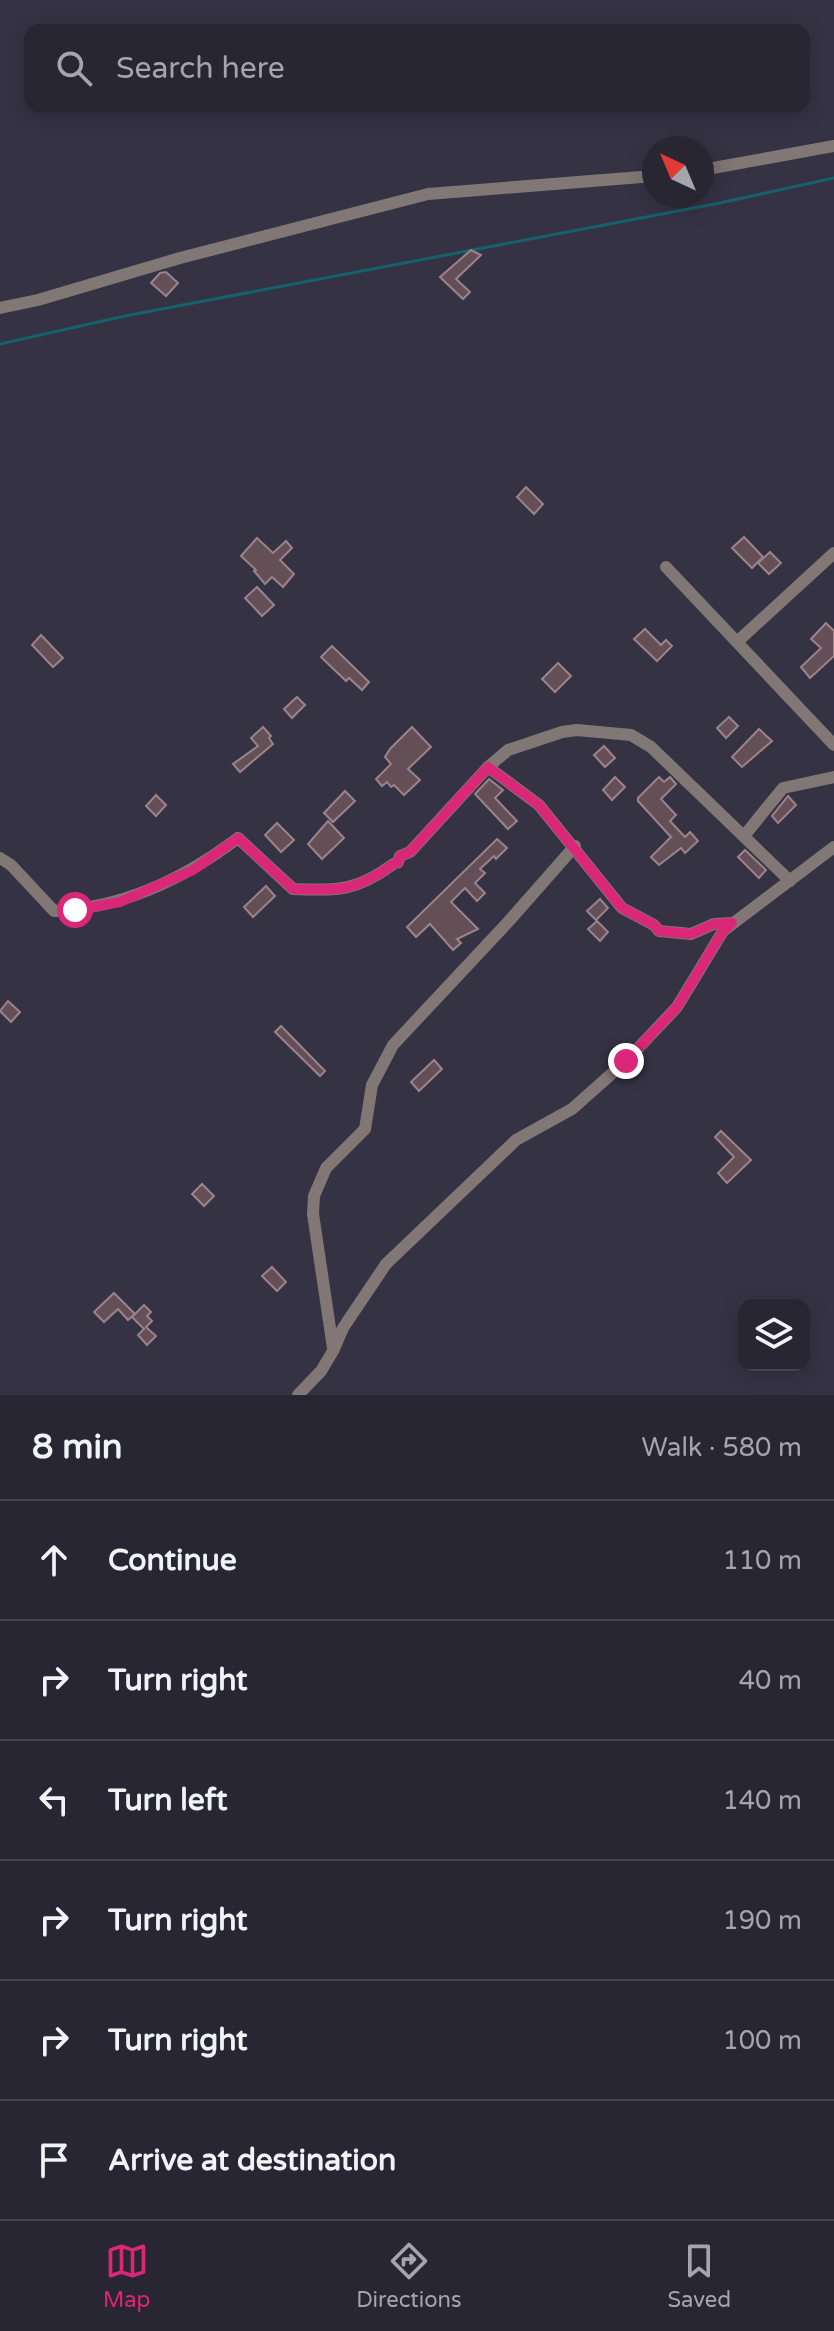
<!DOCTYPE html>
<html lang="en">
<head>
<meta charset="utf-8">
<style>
	body { margin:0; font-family:"Varela Round",sans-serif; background:#302e3b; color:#f1f3f6 }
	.controls { position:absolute; right:24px; bottom:24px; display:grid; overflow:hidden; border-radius:16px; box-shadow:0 4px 20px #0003 }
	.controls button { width:72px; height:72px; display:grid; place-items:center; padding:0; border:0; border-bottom:2px solid #44434e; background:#282633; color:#f1f3f6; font:40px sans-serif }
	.compass { position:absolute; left:642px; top:136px; width:72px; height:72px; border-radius:50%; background:#282633; box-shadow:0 4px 20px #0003; rotate:316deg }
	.stop { position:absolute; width:24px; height:24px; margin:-18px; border:6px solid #db2777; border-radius:50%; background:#fff }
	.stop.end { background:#db2777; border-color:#fff; box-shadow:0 2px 8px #0008 }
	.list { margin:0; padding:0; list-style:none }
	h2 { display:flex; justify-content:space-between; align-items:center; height:104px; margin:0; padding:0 32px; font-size:34px }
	h2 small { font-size:26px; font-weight:400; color:#a5a5ac }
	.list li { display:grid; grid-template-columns:52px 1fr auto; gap:24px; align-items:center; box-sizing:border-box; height:120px; padding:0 32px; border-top:2px solid #44434e }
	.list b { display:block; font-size:30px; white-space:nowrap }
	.list em { font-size:26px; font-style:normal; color:#a5a5ac }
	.icon { flex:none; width:44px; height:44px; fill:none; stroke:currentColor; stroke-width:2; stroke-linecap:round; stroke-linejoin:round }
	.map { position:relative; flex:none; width:834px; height:1395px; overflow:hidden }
	.search { position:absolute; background:#282633; box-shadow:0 4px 20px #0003; left:24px; right:24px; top:24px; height:88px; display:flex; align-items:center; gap:20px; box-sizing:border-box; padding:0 28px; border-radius:16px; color:#a5a5ac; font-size:30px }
	.sheet { height:824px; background:#282633 }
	nav { display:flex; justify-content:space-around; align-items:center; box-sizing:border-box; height:112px; border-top:2px solid #44434e; background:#282633; font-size:22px; color:#a5a5ac }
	nav a { display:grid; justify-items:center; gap:4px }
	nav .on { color:#db2777 }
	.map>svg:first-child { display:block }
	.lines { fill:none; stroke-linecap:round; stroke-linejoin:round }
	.stream { stroke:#14626d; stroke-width:3 }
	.building { fill:#654f57; stroke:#9a838b; stroke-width:2 }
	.minor { stroke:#817774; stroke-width:12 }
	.route { stroke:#db2777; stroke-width:10 }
</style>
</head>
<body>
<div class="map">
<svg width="834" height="1395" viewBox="0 0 834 1395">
	<rect width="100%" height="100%" fill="#353244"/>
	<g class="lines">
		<polyline class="stream" points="0,344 125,316 720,203 834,178"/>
	</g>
	<g class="building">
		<polygon points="471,250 481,255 456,279 470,292 463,299 440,277"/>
		<polygon points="166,272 178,283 166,296 151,283 160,273"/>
		<polygon points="526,487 543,504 534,514 517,497"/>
		<polygon points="744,537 763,557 752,568 732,548"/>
		<polygon points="257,538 273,553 286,541 292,548 280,560 294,574 283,587 272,577 265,584 254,571 256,570 241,556"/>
		<polygon points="770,552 781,563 769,574 758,563"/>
		<polygon points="257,587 274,605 262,616 245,598"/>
		<polygon points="826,623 834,631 834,656 810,678 801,667 821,648 811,639"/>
		<polygon points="645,629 661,645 666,640 672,646 657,661 634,639"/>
		<polygon points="41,635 63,658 53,667 32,645"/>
		<polygon points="332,646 369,682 362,690 349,678 346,681 321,657"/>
		<polygon points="558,663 571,676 555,692 542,679"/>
		<polygon points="297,697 305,705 292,718 284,709"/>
		<polygon points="729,717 738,726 726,738 717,728"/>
		<polygon points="263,727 271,736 269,738 273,744 240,772 233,764 258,746 251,738"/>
		<polygon points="412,727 431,747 408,769 420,780 404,795 394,785 391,787 387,782 382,786 376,779 391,764 385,757 390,749"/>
		<polygon points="759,729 772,741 742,767 732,757"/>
		<polygon points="604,746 615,758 605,767 594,755"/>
		<polygon points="615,777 625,787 612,800 603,790"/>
		<polygon points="659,777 664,782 670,777 676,784 661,799 676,815 670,821 685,837 690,832 698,841 685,853 681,848 659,865 651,857 671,837 638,801 638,798"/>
		<polygon points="489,779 503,790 495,798 517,821 508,829 475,794"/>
		<polygon points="345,791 355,801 333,822 324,813"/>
		<polygon points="156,795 166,805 156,816 146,806"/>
		<polygon points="788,796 796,805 778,823 772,816"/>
		<polygon points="328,821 344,838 322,859 308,844"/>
		<polygon points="277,823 294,840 281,852 265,835"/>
		<polygon points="497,839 507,848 496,859 494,856 480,869 485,873 475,883 485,893 477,901 465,888 451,902 478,929 457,939 461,943 453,950 430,924 416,937 407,927"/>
		<polygon points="745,850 766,870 759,878 738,857"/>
		<polygon points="266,886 275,896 253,917 244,907"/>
		<polygon points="600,899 608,908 596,920 587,911"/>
		<polygon points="597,921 608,932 600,941 588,929"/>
		<polygon points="8,1001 20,1012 11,1022 0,1011"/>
		<polygon points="281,1026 325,1071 320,1076 275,1032"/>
		<polygon points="434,1060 442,1069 419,1091 411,1082"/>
		<polygon points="721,1131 751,1160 727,1183 718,1173 734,1157 715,1137"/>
		<polygon points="202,1184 214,1196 204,1206 192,1194"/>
		<polygon points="272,1267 286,1282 277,1291 262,1276"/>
		<polygon points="114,1293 135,1314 128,1320 118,1309 104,1322 94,1312"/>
		<polygon points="144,1305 151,1312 147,1316 152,1321 146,1327 156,1336 147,1345 138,1335 144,1329 132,1317"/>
	</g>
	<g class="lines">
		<g class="minor">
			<polyline points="702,170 834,146"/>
			<polyline points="0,308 38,300 180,258 428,194 654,176"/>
			<polyline points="666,567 834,745"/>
			<polyline points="737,642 834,553"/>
			<polyline points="488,767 539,805 622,908 654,925 659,931 691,934 714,924 732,923"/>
			<polyline points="744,836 783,788 834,777"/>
			<path d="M0,858L11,865L54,911C123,908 184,879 238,838L293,889C337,890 355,892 392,865C401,859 396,867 400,856L410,852L488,767L508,750L562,732L577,730L631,735L651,747L790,881"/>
			<polyline points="333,1348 313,1214 314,1196 326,1168 365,1129 372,1085 393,1045 509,921 575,846"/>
			<polyline points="298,1395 321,1371 333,1351 343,1328 386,1264 516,1140 572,1109 626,1061 677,1007 723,931 834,847"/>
		</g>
	</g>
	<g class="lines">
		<path class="route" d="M75,910L120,902L193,870L238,838L293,889C337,890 355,892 392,865C401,859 396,867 400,856L410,852L488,767L539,805L622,908L654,925L659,931L691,934L714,924L732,923L723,931L677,1007L626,1061"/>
	</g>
</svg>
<div class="controls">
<button><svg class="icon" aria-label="layers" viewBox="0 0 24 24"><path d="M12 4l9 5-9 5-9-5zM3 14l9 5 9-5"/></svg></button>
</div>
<svg class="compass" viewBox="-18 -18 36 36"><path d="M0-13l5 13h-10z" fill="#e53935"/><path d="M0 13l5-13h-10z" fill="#a5a5ac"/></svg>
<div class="stop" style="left:75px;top:910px"></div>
<div class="stop end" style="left:626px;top:1061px"></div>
<div class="search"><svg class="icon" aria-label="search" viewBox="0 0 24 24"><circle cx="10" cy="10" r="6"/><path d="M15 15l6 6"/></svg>Search here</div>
</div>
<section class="sheet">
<h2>8 min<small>Walk · 580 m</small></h2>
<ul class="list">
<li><svg class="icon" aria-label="ahead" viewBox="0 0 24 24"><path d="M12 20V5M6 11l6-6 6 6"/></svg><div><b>Continue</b></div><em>110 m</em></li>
<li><svg class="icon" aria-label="right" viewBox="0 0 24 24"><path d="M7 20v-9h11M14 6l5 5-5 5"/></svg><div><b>Turn right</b></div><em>40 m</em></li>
<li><svg class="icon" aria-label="left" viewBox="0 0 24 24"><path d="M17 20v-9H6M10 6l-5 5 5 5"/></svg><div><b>Turn left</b></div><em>140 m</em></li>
<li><svg class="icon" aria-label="right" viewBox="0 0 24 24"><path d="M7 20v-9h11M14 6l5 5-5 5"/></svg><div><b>Turn right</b></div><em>190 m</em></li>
<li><svg class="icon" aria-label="right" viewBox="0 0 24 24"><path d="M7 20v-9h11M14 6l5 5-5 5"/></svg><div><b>Turn right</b></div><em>100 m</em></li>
<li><svg class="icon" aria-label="arrive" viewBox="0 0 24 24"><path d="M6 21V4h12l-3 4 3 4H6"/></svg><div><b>Arrive at destination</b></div></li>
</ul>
</section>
<nav>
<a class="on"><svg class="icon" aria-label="map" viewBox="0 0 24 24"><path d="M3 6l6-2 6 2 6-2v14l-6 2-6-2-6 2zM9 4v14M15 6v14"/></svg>Map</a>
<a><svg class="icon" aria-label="directions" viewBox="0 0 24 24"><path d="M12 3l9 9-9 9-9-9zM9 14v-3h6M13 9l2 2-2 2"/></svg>Directions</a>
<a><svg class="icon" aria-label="saved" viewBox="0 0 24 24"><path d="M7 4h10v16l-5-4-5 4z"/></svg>Saved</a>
</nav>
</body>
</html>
